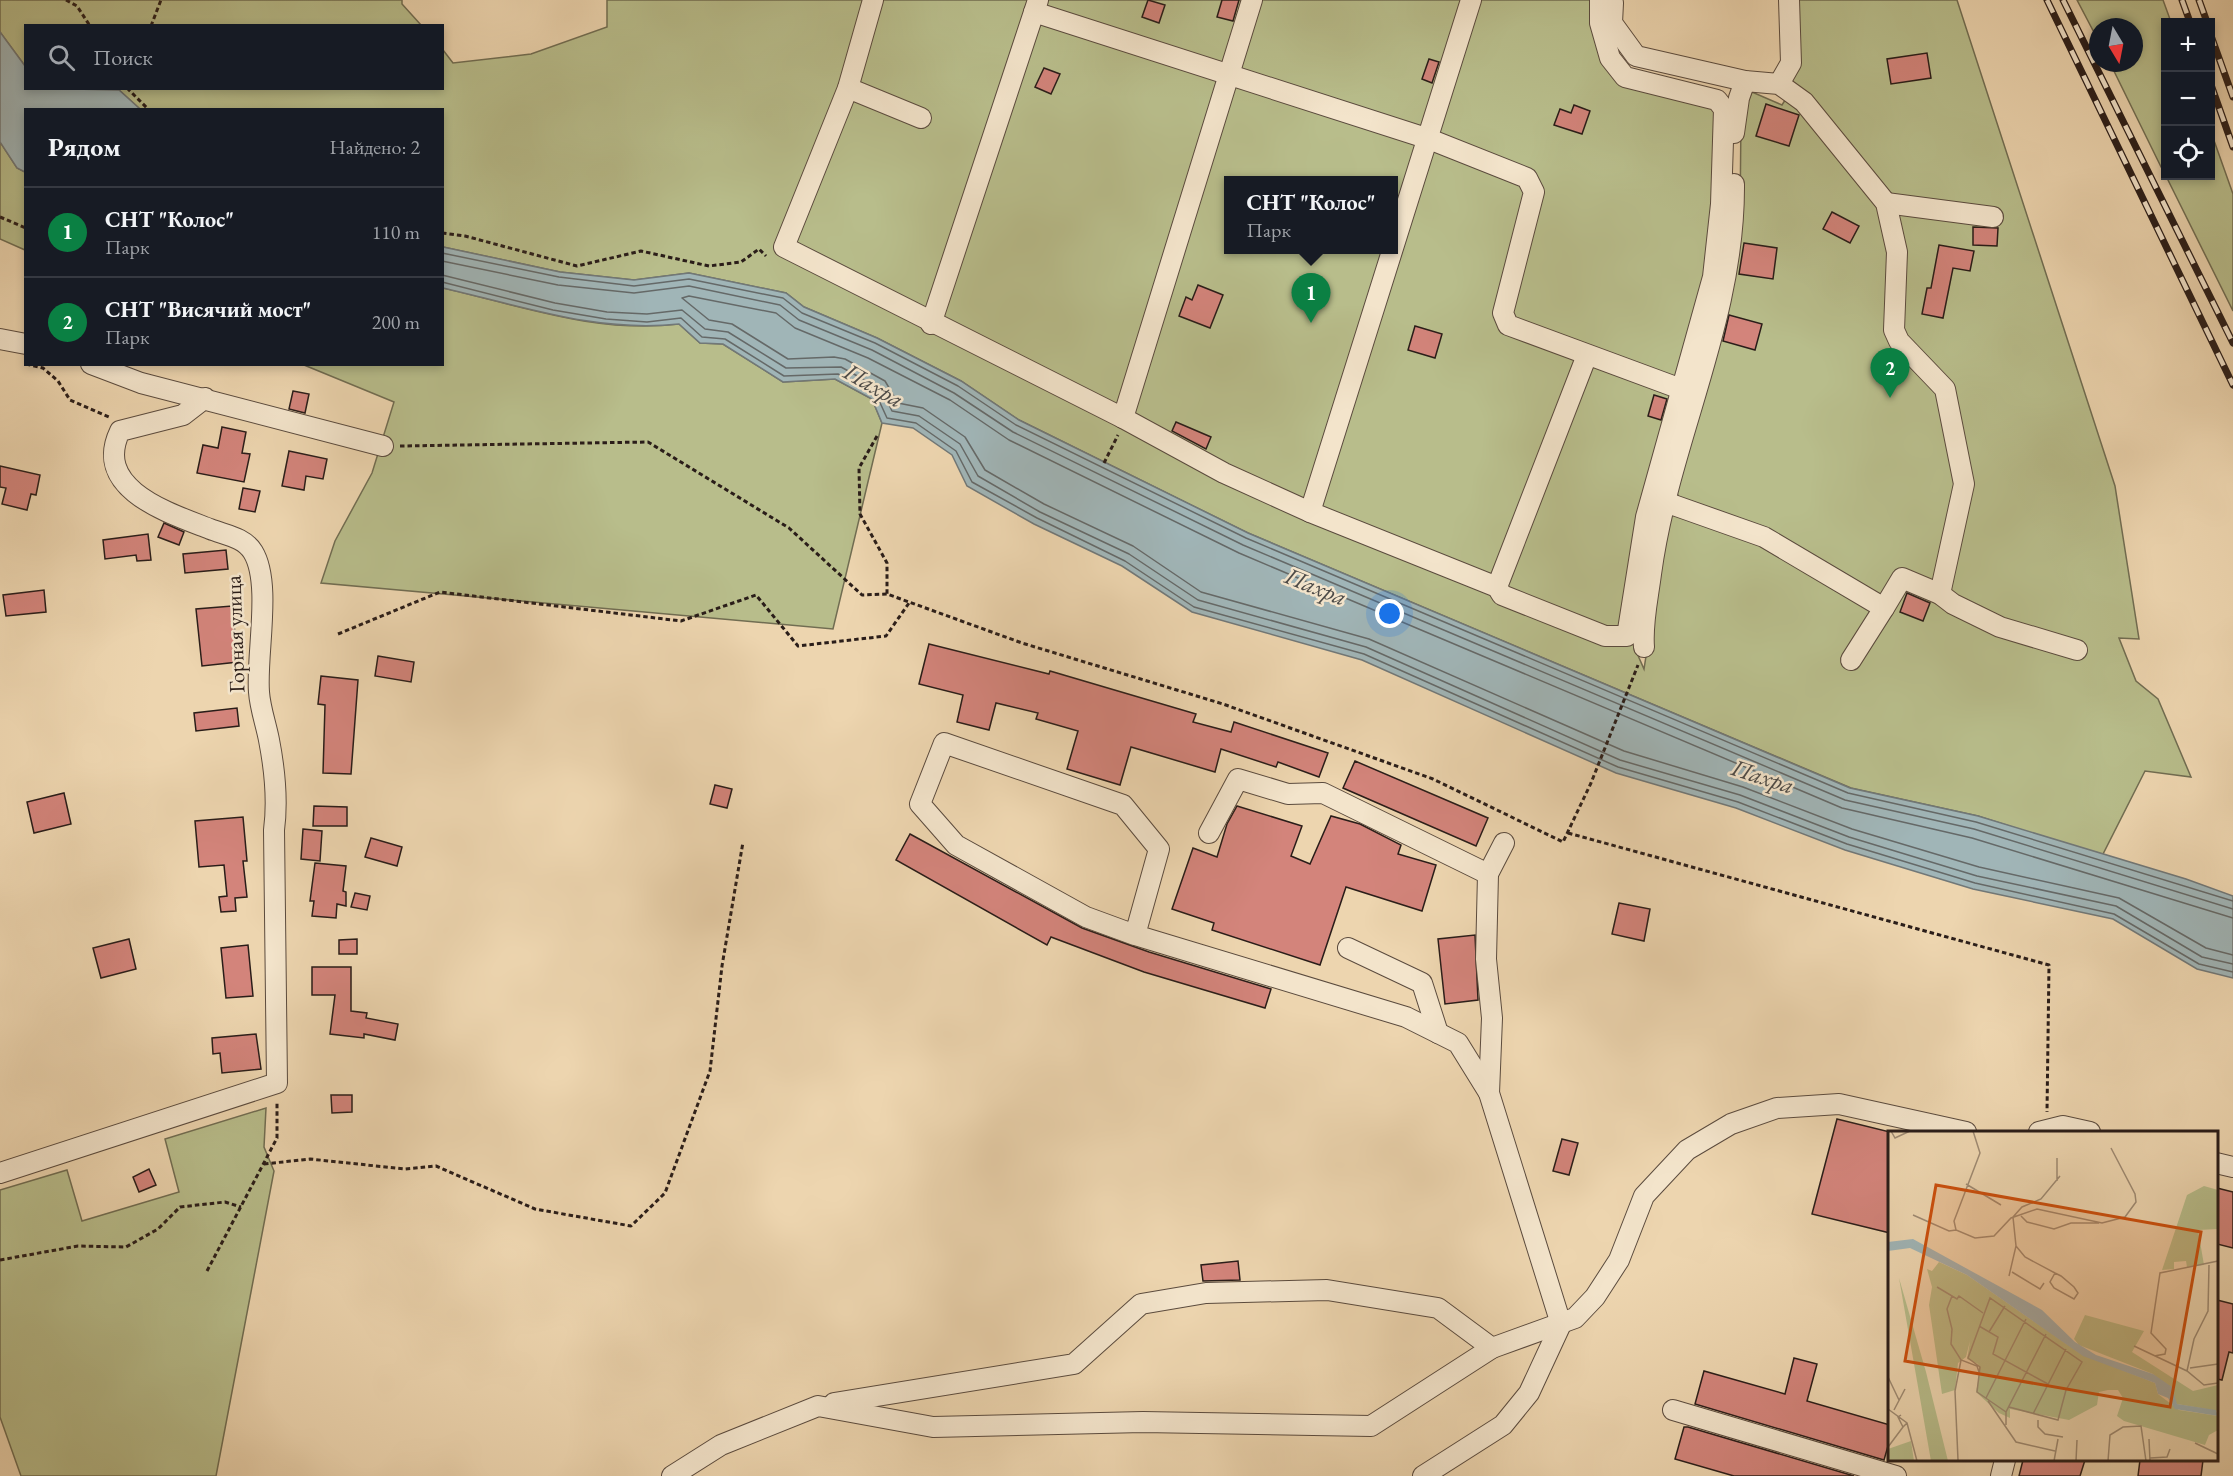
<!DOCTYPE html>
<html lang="ru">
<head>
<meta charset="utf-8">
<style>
	body { margin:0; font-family:"EB Garamond",serif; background:#242831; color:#f1f3f6 }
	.controls { position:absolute; right:18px; top:18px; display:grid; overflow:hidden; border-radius:0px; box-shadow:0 3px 9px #0003 }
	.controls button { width:54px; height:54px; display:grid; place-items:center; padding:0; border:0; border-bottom:2px solid #363941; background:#171b24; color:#f1f3f6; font:30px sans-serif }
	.compass { position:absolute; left:2089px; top:18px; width:54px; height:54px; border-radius:50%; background:#171b24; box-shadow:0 3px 9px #0003; rotate:170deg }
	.you { position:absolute; left:1390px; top:614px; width:21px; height:21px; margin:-15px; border:4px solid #fff; border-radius:50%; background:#1a73e8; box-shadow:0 0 0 9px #1a73e833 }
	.badge { display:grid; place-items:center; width:39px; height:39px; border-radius:50%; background:#0b8043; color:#fff; font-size:20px; font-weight:700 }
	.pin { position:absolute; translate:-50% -50px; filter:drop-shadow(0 2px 3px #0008) }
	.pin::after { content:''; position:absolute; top:32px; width:21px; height:18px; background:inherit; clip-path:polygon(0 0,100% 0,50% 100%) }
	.popup { position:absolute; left:1224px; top:176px; width:174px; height:78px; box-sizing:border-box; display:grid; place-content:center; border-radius:0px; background:#171b24; filter:drop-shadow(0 2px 4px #0005); font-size:20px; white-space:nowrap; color:#9ea1a6 }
	.popup b { font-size:22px; color:#f1f3f6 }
	.popup::after { content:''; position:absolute; left:50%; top:100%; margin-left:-12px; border:12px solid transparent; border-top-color:#171b24 }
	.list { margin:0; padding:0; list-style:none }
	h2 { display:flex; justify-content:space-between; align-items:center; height:78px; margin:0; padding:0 24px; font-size:26px }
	h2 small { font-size:20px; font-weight:400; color:#9ea1a6 }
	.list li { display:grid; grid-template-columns:39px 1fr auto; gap:18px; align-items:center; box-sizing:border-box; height:90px; padding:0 24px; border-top:2px solid #363941 }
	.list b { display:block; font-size:22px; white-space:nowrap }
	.list p { margin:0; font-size:20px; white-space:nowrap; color:#9ea1a6 }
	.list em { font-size:20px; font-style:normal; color:#9ea1a6 }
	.icon { flex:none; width:33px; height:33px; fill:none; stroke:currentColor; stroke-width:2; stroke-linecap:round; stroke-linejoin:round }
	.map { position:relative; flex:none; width:2233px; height:1476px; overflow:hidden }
	.search { position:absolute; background:#171b24; box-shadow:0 3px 9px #0003; left:24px; top:24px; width:420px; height:66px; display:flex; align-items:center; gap:15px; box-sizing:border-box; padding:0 21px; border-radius:0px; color:#9ea1a6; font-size:22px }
	.panel { position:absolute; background:#171b24; box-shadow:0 3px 9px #0003; left:24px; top:108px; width:420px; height:258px; border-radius:0px }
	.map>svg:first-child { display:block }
	.green { fill:#b8bd8b; stroke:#716d52; stroke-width:1.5; fill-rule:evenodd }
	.water { fill:#a0b5b7; stroke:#717878; stroke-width:1.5 }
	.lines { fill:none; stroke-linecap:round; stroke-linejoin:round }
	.shore { stroke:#656968; stroke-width:1.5 }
	.building { fill:#d3847b; stroke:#2a1d19; stroke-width:1.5 }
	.minor-casing { stroke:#5b4b3e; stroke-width:22 }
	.path { stroke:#2a1d19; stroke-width:3; stroke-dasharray:4.5 3; stroke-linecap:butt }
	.minor { stroke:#f3e4cb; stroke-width:20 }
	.rail-casing { stroke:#2a1d19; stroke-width:7 }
	.rail { stroke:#f3e4cb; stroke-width:4.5; stroke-dasharray:14; stroke-linecap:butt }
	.labels { text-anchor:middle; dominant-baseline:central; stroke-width:5; stroke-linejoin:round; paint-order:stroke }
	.street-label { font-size:22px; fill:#2a1d19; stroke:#f3e4cb }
	.water-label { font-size:24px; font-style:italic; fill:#4d4b48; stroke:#f3e4cb }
	.inset-road { fill:none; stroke:#9f8b73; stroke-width:1.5 }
	.view { fill:#cc500e; fill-opacity:0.15; stroke:#cc500e; stroke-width:3 }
	.inset-edge { fill:none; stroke:#2a1d19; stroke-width:3 }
</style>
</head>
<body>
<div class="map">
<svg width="2233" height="1476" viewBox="0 0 2233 1476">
	<rect width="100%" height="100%" fill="#edd5af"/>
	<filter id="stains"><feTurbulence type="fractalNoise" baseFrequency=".00333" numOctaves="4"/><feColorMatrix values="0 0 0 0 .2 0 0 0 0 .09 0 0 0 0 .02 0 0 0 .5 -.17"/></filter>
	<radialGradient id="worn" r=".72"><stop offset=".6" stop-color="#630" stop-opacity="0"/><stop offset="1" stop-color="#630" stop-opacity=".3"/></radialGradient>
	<g class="green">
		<polygon points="0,0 402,0 402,4 421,25 26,26 25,66 0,32"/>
		<path d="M607,0H1606L1605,20L1617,58L1633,74L1731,98L1727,214L1716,298L1740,219L1741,117L1752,92L1782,105L1794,86L1790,79L1796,59L1793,0H1957L2115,486L2139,639L2119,638L2136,681L2158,699L2191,777L2145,771L2102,856L1978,816L1851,788L1248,533L1019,420L961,381L877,338L804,307L786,293L689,273L634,280L560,272L443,247L442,110L140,109L119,90L110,89L442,88L443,50L453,63L531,54L607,27ZM1228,180H1394V250H1228ZM1706,337L1677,480V493L1681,502L1693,507L1687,519L1668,514L1644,669L1632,642L1652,519Z"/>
		<polygon points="2077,0 2163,0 2171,22 2166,22 2165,175 2110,63 2134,63 2134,27 2098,27 2098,40"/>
		<polygon points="2211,132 2233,194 2233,311 2166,176 2210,176"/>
		<polygon points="0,142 17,168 25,172 25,250 0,239"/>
		<path d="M443,288C522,306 597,334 679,324L700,343L723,344L783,382L835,379L872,399L882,423L833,629L321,583L335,541L372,473L394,402L304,365L442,364Z"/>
		<polygon points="266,1108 264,1147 274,1171 216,1476 21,1476 0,1417 0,1190 67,1170 82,1221 179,1192 165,1139"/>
	</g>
	<g class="water">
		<polygon points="0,32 25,66 26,88 119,90 140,109 26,110 25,172 17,168 0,142"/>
		<path d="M443,247L560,272L634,280L689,273L786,293L804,307L877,338L961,381L1019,420L1248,533L1850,788L1978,816L2186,879L2233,896V978L2197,969L2113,919L1973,889L1845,850L1736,808L1616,773L1362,660L1192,612L1122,566L1034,524L967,486L952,455L913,428L882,423L872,399L835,379L783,382L723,344L700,343L679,324C597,333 522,306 443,288Z"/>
	</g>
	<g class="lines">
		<g class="shore">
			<polyline points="442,253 559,277 634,286 689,279 783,298 802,313 875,343 958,386 1016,425 1246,538 1848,793 1976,822 2233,901"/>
			<polyline points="442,261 558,285 634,293 689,286 780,305 799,320 872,350 954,393 1013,432 1243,545 1845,800 1974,829 2233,909"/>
			<polyline points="442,275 555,303 607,312 647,314 682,310 705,329 728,332 786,368 841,367 881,389 892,411 919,416 960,444 978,476 1040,512 1129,554 1198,600 1366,647 1620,760 1740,795 1849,837 1977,876 2116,906 2202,957 2233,964"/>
			<polyline points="442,282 553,310 606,319 647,322 681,318 702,337 725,339 784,376 838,374 876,394 887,418 916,423 956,451 972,482 1037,518 1125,561 1194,607 1364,654 1618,767 1738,802 1847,844 1975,883 2114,914 2199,964 2233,972"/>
			<polyline points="2233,918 1972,838 1842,808 1239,553 1009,440 950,400 868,358 795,328 776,313 689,296 682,298 709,320 732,324 788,359 834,357 845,359 885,381 898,403 923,408 965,437 985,470 1044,504 1133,546 1201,592 1369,639 1624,751 1743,787 1852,829 1979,867 2119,898 2206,948 2233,955"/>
		</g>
	</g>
	<g class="building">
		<polygon points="1148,0 1165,5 1159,23 1142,17"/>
		<polygon points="1222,0 1239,0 1233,21 1217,17"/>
		<polygon points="1927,53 1931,78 1891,84 1887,59"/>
		<polygon points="1429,59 1439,62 1432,83 1422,79"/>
		<polygon points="1044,68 1060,74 1051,94 1035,87"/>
		<polygon points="1766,104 1799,115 1789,146 1756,136"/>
		<polygon points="1574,105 1590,111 1582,134 1554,125 1560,109 1571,113"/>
		<polygon points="1832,212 1859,226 1850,243 1823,229"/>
		<polygon points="1973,227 1998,228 1997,246 1973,245"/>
		<polygon points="1744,243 1777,248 1773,279 1739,274"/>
		<polygon points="1939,245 1974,251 1970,271 1953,268 1943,318 1922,314 1927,288 1931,288"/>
		<polygon points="1198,285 1223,295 1210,328 1179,316 1186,297 1192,300"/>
		<polygon points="1729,315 1762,324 1755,350 1723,341"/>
		<polygon points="1415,326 1442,334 1435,358 1408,350"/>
		<polygon points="293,391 309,394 305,413 289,409"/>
		<polygon points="1654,395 1667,399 1661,420 1648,416"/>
		<polygon points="1176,422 1211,437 1206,449 1172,431"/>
		<polygon points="222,427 246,432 242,453 250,454 244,482 197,473 203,445 218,448"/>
		<polygon points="289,451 327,459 323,479 306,476 304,490 282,486"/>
		<polygon points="0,466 40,475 36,495 31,494 27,510 2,504 6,488 0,487"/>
		<polygon points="243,488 260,491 255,512 239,509"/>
		<polygon points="164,523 184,532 179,545 158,537"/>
		<polygon points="148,534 151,560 137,561 136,555 105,559 103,540"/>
		<polygon points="226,550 228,569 185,573 183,554"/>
		<polygon points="44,590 46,612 6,616 3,595"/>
		<polygon points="1907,593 1930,603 1923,621 1900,612"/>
		<polygon points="232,606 238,662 202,666 196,609"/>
		<polygon points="929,644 1049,674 1050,671 1196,714 1193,722 1231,732 1234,722 1328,753 1319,777 1278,762 1276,767 1221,749 1215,772 1131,747 1120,785 1067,769 1078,731 1036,719 1038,713 996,703 989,730 957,722 963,695 919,684"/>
		<polygon points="378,656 414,662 411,682 375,676"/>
		<polygon points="321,676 358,680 351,774 323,773 325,705 318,704"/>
		<polygon points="237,708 239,726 196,731 194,713"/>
		<polygon points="1355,761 1488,818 1476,846 1343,788"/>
		<polygon points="715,785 732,789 727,808 710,804"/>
		<polygon points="64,793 71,824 34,833 27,802"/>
		<polygon points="314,806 347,807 347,826 313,826"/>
		<polygon points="1237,806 1302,826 1291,856 1310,864 1331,816 1360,824 1401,845 1398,854 1436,865 1422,911 1346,887 1320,965 1212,930 1214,923 1172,909 1193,848 1217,857 1227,824"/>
		<polygon points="243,817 247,861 243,861 247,897 235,898 236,911 221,912 219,897 227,896 224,865 199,867 195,821"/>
		<polygon points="303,829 322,831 320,861 301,859"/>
		<polygon points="910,834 1082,928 1149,952 1271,989 1265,1008 1144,972 1051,937 1047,945 896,860"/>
		<polygon points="371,838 402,847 397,866 365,857"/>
		<polygon points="315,863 346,866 343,891 346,892 346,906 337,904 336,918 312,916 314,901 310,901"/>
		<polygon points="355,893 370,896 367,910 351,907"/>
		<polygon points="1619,903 1650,909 1644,941 1612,934"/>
		<polygon points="1475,935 1478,1000 1445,1004 1438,939"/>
		<polygon points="129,939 136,969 101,978 93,948"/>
		<polygon points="357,939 357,954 339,954 339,940"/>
		<polygon points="248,945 253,996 226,998 221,948"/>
		<polygon points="312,967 351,967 351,1011 367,1013 366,1018 398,1024 395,1040 364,1034 364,1038 330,1034 335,995 312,995"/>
		<polygon points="256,1034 261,1069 222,1073 220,1053 213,1054 212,1038"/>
		<polygon points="331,1095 352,1095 352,1112 332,1113"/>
		<polygon points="1837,1119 1890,1132 1890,1233 1812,1214"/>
		<polygon points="1562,1139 1578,1143 1569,1175 1553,1171"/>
		<polygon points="149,1169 156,1185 139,1192 133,1177"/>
		<polygon points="2217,1188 2233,1192 2233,1248 2217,1244"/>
		<polygon points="1238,1261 1240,1280 1203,1281 1201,1265"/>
		<polygon points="2217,1300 2233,1304 2233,1353 2229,1352 2222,1380 2217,1379"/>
		<polygon points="1794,1358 1817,1364 1807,1401 1890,1425 1890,1439 1884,1460 1695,1404 1704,1371 1785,1394"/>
		<polygon points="1684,1427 1688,1427 1854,1476 1734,1476 1675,1459"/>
		<polygon points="2023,1460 2085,1460 2080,1476 2019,1476"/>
		<polygon points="2140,1460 2203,1460 2201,1476 2138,1476"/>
	</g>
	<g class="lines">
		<defs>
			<g id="minor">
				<polyline points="873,0 848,88 784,247 1123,418 1224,473 1310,512 1497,587 1502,595 1605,636 1627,636 1646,517 1713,277 1721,204 1724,109 1717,100 1625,77 1610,58 1600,23 1600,0"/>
				<polyline points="1613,3 1612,23 1636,56 1745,81 1779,84 1804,102 1886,203 1897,252 1894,330 1899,341 1945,389 1964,484 1940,594"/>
				<polyline points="1034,12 1429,139 1527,178 1534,192 1503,313 1508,325 1681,389"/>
				<polyline points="1779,84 1791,63 1789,0"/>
				<polyline points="848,88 921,118"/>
				<polyline points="1734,133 1739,98 1745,81"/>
				<polyline points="1886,203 1993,217"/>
				<polyline points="931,324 1038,0"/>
				<polyline points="0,339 26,344"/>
				<polyline points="91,364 141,383 383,446"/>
				<polyline points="1123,418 1252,0"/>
				<polyline points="1665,502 1764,537 1884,608 1902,578 1940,594 1953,604 2000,627 2077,650"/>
				<polyline points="1310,512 1471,0"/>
				<polyline points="1497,587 1587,355"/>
				<path d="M1644,647C1642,623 1648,598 1651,574C1669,440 1735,322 1734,184"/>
				<polyline points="1851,660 1884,608"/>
				<polyline points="1209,833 1238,779 1288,794 1323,793 1488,874"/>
				<polyline points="1135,935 1159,849 1123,805 944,743 920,804 956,845 1086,917 1135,935 1406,1017 1458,1043 1489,1093"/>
				<polyline points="1348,948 1422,983 1438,1033"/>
				<polyline points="2039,1132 2063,1126 2090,1132"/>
				<polyline points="2216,1163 2233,1167"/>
				<path d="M0,1173L277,1083L274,830C278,800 275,771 269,740C266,724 260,708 259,692C256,655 272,583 253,552C244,537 225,535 210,529C169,513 92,489 120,431L183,415L205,398"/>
				<polyline points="834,1403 1074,1364 1141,1304 1206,1293 1327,1290 1438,1308 1492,1348"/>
				<polyline points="1673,1410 1896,1476"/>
				<polyline points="672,1476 721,1445 818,1406 933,1427 1143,1422 1371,1426 1492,1348 1575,1318 1595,1297 1619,1260 1644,1196 1687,1150 1731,1124 1777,1108 1839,1104 1966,1132"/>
				<polyline points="1423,1476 1503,1425 1529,1393 1561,1324 1489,1093 1492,1018 1486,959 1488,874 1504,843"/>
				<polyline points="2001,1476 2005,1460"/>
			</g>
		</defs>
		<use href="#minor" class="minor-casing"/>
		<g class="path">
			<polyline points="66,0 77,6 90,26"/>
			<polyline points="151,26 161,0"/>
			<polyline points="127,88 149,110"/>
			<polyline points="0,217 26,228"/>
			<polyline points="442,233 465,236 577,266 641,251 709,266 741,262 759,249 766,256"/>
			<polyline points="26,364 43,368 58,381 70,400 109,417"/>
			<polyline points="877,436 859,468 860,514 887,563 887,594"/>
			<polyline points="400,446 648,442 789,528 862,595 887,594 1022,643 1223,704 1433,779 1563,842 1591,783 1638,665"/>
			<polyline points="1104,463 1118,435"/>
			<polyline points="338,634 440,592 681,621 756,595 798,646 886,636 909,603"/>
			<polyline points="1568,833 2049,965 2047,1112"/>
			<polyline points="264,1164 310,1159 405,1169 436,1166 535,1209 631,1226 665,1193 710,1071 722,966 743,842"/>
			<polyline points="0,1260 78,1246 126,1247 158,1229 180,1207 225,1202 241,1207"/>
			<polyline points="207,1271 277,1138 277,1103"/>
		</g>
		<use href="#minor" class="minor"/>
		<defs>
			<g id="rail">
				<polyline points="2047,0 2233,385"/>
				<polyline points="2063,0 2233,343"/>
				<polyline points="2182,0 2190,22"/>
				<polyline points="2199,0 2207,22"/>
				<polyline points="2210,33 2233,97"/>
				<polyline points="2210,82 2233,147"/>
			</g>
		</defs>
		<use href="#rail" class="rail-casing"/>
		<use href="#rail" class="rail"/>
	</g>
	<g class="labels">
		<g class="street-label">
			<text transform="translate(235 634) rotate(-92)">Горная улица</text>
		</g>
		<g class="water-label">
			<text transform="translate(874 385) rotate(30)">Пахра</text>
			<text transform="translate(1316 586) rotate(22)">Пахра</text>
			<text transform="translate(1763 776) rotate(18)">Пахра</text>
		</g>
	</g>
	<g transform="translate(1888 1131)">
		<rect width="330" height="330" fill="#edd5af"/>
		<path d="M316,55L330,59V98L310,99L316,134L299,136L298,130L286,131V138L274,139L299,64ZM51,131L79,144L193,223L267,252L270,263L291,279L330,285V299L321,304L317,314L236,290L229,285L235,267L230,259H220L211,261L209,274L181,289L122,278V287L111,282L88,261L92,240L90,233L79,228L82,210L78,226L70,232L67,259L54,263L41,174L44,156L39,138L44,140ZM11,147L38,241L60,330H43ZM197,184L256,200L244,221L305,260L330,254V280L289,273L265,243L191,214L186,208ZM23,310L26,330H0V318Z" fill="#b8bd8b"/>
		<path d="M25,108L154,179L187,211L208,224L265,243L284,256L289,273L328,279L330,285L287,278L280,267L270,263L267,252L195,225L79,144L22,117L0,120V111Z" fill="#a0b5b7"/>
		<path class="inset-road" d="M3,0L7,7L22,0M85,0L92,22L66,90L68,99L87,107L106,105L123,87L149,78L214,92L237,86L248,71L247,63L223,17M169,50V27M78,53L113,74M25,84L61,100L68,99M133,85L139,91L166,98L183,92H211M128,115L137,126L167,142L173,145L186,156L190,162L186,168L166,157L162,151L167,142M124,141L152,158L156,152M121,145L128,115L125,86L134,76L153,68L172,45M49,156L69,168L71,165L95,182M64,165L59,178L64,198L63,213L73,229L89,235L91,241M91,195L110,206L105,223L160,253M101,201L117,175M246,215L299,240L316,254L330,252M266,225L277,223L278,218L263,202L272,142L330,130M302,237L330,233M299,240L306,208L320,180L321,134M0,246L11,269M98,267L138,188M100,270L128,311L167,320M0,278L19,292L29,330M6,279L17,258M118,281L89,261L92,236L80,227L102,167L194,231L178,259L170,289L121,276M145,283L178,218M13,284L10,286L15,296L19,292M150,289V296L157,303L175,306M118,294V281L158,203M261,308L262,330M307,312L330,323M0,316L15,296M262,327L279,326L282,318M70,329L67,260L73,229M166,330L170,308M188,330L189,309M220,330L222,304L235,296L253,295L258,330"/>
		<path class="view" d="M48,54L313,101L282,276L17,230Z"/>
		<rect width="330" height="330" class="inset-edge"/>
	</g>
	<rect width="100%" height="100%" filter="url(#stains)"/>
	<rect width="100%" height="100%" fill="url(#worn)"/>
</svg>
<div class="controls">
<button>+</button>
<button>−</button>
<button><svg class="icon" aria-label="locate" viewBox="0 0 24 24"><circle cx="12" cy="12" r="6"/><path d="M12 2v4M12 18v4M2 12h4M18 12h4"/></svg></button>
</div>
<svg class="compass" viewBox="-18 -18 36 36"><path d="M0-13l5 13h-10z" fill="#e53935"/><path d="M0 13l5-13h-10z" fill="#9ea1a6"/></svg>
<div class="you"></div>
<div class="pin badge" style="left:1311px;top:323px">1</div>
<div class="popup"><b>СНТ &quot;Колос&quot;</b>Парк</div>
<div class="pin badge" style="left:1890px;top:398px">2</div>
<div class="search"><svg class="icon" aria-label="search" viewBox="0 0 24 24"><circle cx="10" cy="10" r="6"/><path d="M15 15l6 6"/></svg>Поиск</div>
<section class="panel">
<h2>Рядом<small>Найдено: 2</small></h2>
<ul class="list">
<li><span class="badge">1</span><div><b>СНТ &quot;Колос&quot;</b><p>Парк</p></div><em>110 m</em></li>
<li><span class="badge">2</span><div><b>СНТ &quot;Висячий мост&quot;</b><p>Парк</p></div><em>200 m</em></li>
</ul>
</section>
</div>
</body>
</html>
